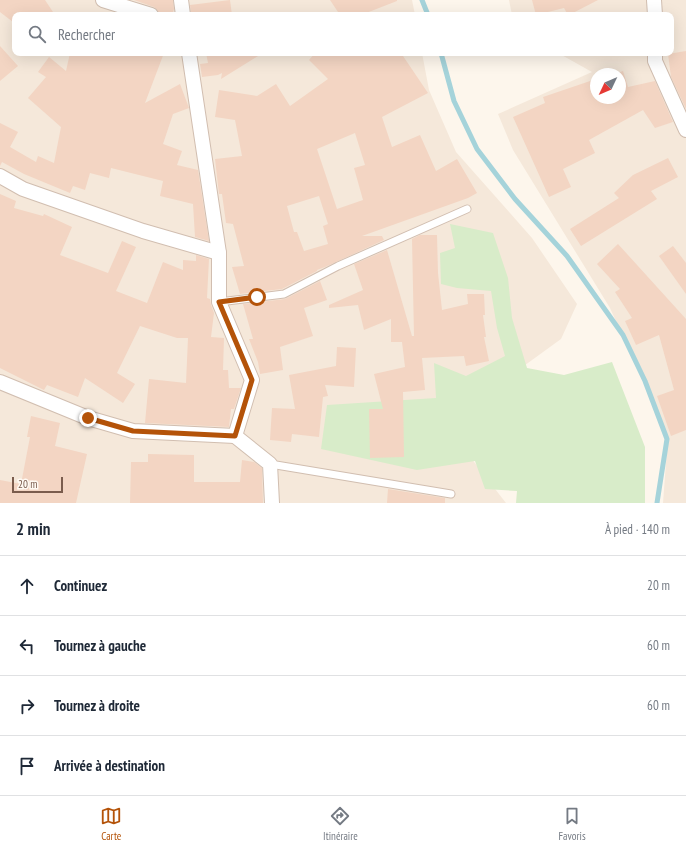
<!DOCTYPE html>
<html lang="fr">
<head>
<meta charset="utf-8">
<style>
	body { margin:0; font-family:"PT Sans Narrow",sans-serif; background:#f6f6f7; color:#1f2937 }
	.compass { position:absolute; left:590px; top:68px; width:36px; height:36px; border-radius:50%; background:#fff; box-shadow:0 4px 16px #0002; rotate:226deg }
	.scale { position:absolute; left:12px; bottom:10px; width:51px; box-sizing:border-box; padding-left:4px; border:2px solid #7a5c4d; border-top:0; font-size:11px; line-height:14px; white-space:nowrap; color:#7a5c4d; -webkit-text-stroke:3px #fffaf3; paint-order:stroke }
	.stop { position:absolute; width:12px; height:12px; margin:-9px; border:3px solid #b45309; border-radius:50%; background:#fff }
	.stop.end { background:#b45309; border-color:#fff; box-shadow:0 1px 4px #0008 }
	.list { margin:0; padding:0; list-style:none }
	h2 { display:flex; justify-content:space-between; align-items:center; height:52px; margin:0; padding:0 16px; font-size:17px }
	h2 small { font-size:13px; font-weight:400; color:#747a83 }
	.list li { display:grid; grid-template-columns:26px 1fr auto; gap:12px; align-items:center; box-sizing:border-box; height:60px; padding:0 16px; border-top:1px solid #e0e1e3 }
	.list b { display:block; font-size:15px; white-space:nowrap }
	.list em { font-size:13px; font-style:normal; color:#747a83 }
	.icon { flex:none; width:22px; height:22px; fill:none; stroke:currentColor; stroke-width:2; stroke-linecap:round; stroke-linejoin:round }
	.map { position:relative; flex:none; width:686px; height:503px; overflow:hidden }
	.search { position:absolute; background:#fff; box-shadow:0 4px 16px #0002; left:12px; right:12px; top:12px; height:44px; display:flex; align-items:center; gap:10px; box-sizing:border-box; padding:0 14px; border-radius:8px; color:#747a83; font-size:15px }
	.sheet { height:292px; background:#fff }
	nav { display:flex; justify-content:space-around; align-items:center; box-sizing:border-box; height:56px; border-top:1px solid #e0e1e3; background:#fff; font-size:11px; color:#747a83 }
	nav a { display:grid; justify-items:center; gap:2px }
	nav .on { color:#b45309 }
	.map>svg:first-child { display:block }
	.residential { fill:#f5e8da; fill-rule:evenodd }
	.green { fill:#d8ecc9 }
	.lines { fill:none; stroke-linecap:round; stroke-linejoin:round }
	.stream { stroke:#a5d3da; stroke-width:5 }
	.building { fill:#f3d5c3; fill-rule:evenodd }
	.lane-casing { stroke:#d1beb0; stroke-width:9 }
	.street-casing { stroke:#d1beb0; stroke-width:16 }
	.lane { stroke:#fff; stroke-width:7 }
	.street { stroke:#fff; stroke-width:14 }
	.route { stroke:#b45309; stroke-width:5 }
</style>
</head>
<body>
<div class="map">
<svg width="686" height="503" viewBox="0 0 686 503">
	<rect width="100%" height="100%" fill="#fdf6ec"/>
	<g class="residential">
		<polygon points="0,0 412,0 415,15 15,15 15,53 422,53 429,90 456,152 532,238 577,304 561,339 492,389 457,440 506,503 0,503"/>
		<path d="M509,0H686V503H663L668,436L610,308L513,150L498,114L592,72L558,53H671V15H512ZM596,74H620V98H596Z"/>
	</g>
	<polygon class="green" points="450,224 493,233 508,278 512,318 527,368 564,375 612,362 645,447 645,503 516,503 517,491 485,489 475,461 417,470 321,449 327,405 436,398 434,363 466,376 505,356 497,328 491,291 457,288 441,284 440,253 455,248"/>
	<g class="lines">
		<g class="stream">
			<polyline points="422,0 428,15"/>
			<polyline points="441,53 454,101 477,149 515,199 567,256 623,335 645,381 667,439 657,503"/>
		</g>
	</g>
	<g class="building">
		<polygon points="0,0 45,0 55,15 15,15 15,19 13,22 0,12"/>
		<polygon points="134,0 173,0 174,9 172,15 159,15 157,10 154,7"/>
		<polygon points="230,0 232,15 191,15 190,5"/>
		<polygon points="330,0 397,0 397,1 361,15 340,15"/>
		<polygon points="532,0 598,0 569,15 568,15 564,8 536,15"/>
		<polygon points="0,46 18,66 0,81"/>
		<polygon points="686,51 686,109 671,77 668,54"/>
		<polygon points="70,53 164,53 145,103 180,84 189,108 173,114 163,144 182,151 177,165 198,170 209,241 195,237 193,204 160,196 163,181 111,168 109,178 90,173 85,190 73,186 70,193 24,174 2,162 0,166 0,123 18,132 10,147 36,162 38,156 54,163 61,127 28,98 46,77 38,72 49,57 66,71"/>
		<polygon points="206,53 263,53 221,79 222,73 218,75 202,77 200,64 208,63"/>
		<path d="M315,53H401L428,93L382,117L392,147L420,135L436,171L457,159L477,193L468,198L362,236H382L384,240L325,267L317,270V271L282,289L240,294L232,267L244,266L233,224L226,223L222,194H219L215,159L242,156L235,120L215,117L219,90L257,96L276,84L290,106L328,79L309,60ZM355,133L365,165L354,168L363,200L337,209L317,149ZM319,196L328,224L323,226L328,244L304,251L297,232H294L287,206Z"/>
		<polygon points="623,71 628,87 655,81 673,122 655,128 643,110 589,140 595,153 563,169 571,187 549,197 513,117 545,103 543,97 596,79 596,98 620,98 620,74 614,74"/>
		<polygon points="668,158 678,177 651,191 657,199 581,246 570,229 619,198 614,193 633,175"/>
		<polygon points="0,194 16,201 14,208 43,216 44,214 72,227 60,255 108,273 122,241 136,247 116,291 147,303 163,262 183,270 183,260 196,261 196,255 209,259 207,298 210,299 211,305 214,313 211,337 224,338 223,370 228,370 229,388 241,388 234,409 231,409 229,427 145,423 149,379 186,383 188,338 177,338 140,326 117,373 135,384 123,403 85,378 78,397 47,385 44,390 0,368"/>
		<polygon points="420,235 437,235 438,273 442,310 468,304 467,294 484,294 485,315 483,315 486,337 484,337 489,361 466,366 464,356 422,358 425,390 403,392 404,457 370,458 369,409 383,409 374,374 405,367 402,342 391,342 391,319 364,330 358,305 329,308 329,305 363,290 354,264 387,250 412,336 414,336 412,239"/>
		<polygon points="618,244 686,319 686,430 671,436 657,396 674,390 659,335 636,345 625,321 632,318 615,292 620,289 597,264"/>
		<polygon points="673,246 686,263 686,294 659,256"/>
		<polygon points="320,281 327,300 304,308 313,336 280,347 283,370 260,374 258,362 249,339 253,339 243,304 285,299"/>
		<polygon points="337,347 356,348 354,387 325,385 328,396 323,397 319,437 292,434 291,442 270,440 272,408 295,409 289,375 336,366"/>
		<polygon points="31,416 60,423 55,446 87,454 76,503 0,503 0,480 21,484 30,437 27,437"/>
		<polygon points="148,454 194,455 194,482 240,482 242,460 254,462 262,468 263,503 130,503 131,462 148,462"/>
		<polygon points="388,489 445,498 445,503 387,503"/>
	</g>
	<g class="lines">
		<defs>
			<g id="lane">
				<polyline points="219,302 284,294 338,266 467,209"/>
				<polyline points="270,464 451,494"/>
			</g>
			<g id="street">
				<polyline points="103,0 151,15"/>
				<polyline points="181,0 183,15"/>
				<polyline points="654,0 655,15"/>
				<polyline points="189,53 219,253 219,302 252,380 235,436 270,464 272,503"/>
				<polyline points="655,53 655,61 686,130"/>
				<polyline points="0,176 23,189 143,231 219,253"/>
				<polyline points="0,382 88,418 133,431 235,436"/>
			</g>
		</defs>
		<use href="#lane" class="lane-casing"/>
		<use href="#street" class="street-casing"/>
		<use href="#lane" class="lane"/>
		<use href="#street" class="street"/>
	</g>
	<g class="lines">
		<polyline class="route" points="88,418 133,431 235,436 252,380 219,302 257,297"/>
	</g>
</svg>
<svg class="compass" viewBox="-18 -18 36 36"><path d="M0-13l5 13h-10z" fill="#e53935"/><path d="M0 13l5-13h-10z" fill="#747a83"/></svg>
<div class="scale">20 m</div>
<div class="stop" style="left:257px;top:297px"></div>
<div class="stop end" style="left:88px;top:418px"></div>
<div class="search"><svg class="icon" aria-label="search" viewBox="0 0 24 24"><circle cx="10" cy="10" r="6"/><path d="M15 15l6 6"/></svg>Rechercher</div>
</div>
<section class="sheet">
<h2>2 min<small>À pied · 140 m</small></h2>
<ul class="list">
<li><svg class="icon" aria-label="ahead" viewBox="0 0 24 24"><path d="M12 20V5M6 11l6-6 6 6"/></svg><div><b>Continuez</b></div><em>20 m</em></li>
<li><svg class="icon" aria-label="left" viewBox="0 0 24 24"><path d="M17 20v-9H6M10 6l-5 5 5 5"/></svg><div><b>Tournez à gauche</b></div><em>60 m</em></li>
<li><svg class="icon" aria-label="right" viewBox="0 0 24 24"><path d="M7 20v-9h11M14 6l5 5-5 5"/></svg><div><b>Tournez à droite</b></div><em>60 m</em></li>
<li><svg class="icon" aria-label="arrive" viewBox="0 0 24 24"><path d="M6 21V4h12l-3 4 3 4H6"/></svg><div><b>Arrivée à destination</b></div></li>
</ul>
</section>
<nav>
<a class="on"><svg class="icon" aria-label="map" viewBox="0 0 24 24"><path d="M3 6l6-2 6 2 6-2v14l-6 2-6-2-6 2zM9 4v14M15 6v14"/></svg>Carte</a>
<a><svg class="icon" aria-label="directions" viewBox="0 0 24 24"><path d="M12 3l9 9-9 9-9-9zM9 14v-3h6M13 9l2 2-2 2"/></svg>Itinéraire</a>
<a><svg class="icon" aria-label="saved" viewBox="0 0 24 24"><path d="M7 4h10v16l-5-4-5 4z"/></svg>Favoris</a>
</nav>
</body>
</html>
